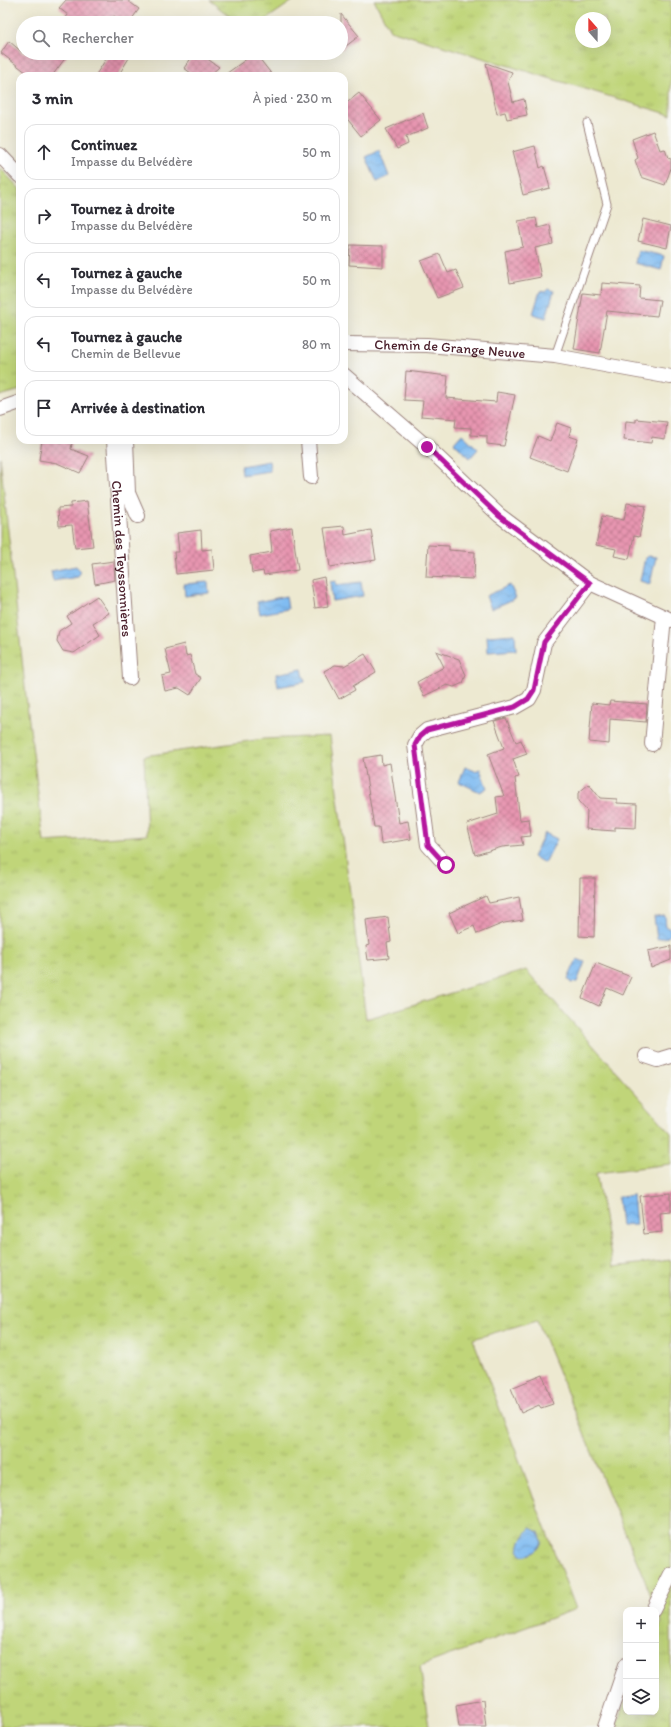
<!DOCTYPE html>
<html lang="fr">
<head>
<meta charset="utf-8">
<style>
	body { margin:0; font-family:Itim,sans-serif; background:#f7f7f7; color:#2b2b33 }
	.controls { position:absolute; right:12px; bottom:12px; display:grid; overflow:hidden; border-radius:8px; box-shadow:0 4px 16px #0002 }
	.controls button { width:36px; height:36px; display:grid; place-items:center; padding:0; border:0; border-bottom:1px solid #e1e1e2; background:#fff; color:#2b2b33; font:20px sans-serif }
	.compass { position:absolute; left:575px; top:12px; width:36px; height:36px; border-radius:50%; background:#fff; box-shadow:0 4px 16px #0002; rotate:339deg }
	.stop { position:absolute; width:12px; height:12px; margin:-9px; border:3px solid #b5179e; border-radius:50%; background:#fff }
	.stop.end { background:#b5179e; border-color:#fff; box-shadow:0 1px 4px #0008 }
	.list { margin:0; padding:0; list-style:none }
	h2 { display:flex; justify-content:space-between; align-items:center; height:52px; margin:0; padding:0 16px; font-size:17px }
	h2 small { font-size:13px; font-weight:400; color:#7c7c81 }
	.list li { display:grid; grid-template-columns:26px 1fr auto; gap:12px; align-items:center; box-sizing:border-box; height:56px; margin:0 8px 8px; padding:0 8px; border:1px solid #e1e1e2; border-radius:12px }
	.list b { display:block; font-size:15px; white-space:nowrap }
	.list p { margin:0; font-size:13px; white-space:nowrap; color:#7c7c81 }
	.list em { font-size:13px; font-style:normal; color:#7c7c81 }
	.icon { flex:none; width:22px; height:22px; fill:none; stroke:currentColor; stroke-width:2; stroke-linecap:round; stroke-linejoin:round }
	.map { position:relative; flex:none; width:671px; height:1727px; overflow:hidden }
	.search { position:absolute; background:#fff; box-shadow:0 4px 16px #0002; left:16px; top:16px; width:332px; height:44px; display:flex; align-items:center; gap:10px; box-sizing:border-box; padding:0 14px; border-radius:22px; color:#7c7c81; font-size:15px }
	.panel { position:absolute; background:#fff; box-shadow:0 4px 16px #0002; left:16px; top:72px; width:332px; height:372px; border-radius:12px }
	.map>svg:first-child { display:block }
	.grass { fill:url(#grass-tufts); stroke:#857a52; fill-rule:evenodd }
	.water { fill:url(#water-waves); stroke:#656e8e }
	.building { fill:url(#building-cross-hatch) }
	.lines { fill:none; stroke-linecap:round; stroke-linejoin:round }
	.service-casing { stroke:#9c847e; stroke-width:9 }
	.minor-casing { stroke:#9c847e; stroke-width:16 }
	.service { stroke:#fff; stroke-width:7 }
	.minor { stroke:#fff; stroke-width:14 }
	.route { stroke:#b5179e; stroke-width:5 }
	.labels { text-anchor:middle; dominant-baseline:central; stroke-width:3.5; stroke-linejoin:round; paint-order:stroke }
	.street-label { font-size:14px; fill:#4a1f2b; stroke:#f6f6f2 }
</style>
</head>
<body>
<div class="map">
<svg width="671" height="1727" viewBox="0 0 671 1727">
	<defs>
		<pattern id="grass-tufts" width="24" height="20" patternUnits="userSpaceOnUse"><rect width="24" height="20" fill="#c0d579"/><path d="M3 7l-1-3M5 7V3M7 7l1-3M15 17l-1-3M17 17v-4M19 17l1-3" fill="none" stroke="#a6b669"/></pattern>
		<pattern id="water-waves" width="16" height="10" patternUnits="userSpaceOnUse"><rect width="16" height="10" fill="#80bcf2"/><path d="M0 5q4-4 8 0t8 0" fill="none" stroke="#70a1d0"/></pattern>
		<pattern id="building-cross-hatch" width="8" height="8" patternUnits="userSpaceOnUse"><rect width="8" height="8" fill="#e795b0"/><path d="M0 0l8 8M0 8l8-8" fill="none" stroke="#bd798f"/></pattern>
	</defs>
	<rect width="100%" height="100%" fill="#f6f6f2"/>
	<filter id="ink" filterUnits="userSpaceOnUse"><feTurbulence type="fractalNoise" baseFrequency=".025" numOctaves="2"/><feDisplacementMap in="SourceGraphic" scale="8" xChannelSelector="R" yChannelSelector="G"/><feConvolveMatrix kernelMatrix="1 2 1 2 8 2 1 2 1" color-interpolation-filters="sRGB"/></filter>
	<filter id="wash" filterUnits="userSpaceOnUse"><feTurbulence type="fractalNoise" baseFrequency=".012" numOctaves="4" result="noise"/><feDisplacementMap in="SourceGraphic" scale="16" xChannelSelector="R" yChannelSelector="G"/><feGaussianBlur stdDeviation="0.9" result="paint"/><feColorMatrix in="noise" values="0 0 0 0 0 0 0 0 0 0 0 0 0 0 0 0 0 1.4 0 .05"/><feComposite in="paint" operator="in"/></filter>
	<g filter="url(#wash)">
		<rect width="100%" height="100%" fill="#ede9d1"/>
		<g class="grass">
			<polygon points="209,0 294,0 261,23 238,23"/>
			<path d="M374,0H671V115L390,30ZM581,18H605V42H581Z"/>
			<polygon points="0,168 20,189 20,390 0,396"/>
			<polygon points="0,457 26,696 44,842 147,835 144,756 263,739 330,736 366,1019 526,970 671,1133 671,1164 596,1173 613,1267 671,1260 671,1727 616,1727 626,1698 626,1712 656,1712 656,1634 662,1622 537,1320 473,1339 576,1609 420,1666 429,1727 0,1727"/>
		</g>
		<g class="water">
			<polygon points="379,151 389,176 377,182 366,157"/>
			<polygon points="638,250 664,256 661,270 635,263"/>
			<polygon points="548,289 554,291 546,318 533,314 540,291 545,292"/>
			<polygon points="462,434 478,449 470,458 454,443"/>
			<polygon points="269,461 270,471 242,475 241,466"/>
			<polygon points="648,556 656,557 650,584 640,581 645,558"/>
			<polygon points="76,566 81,571 78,577 53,581 51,571"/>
			<polygon points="336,581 336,585 361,582 363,596 332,601 330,582"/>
			<polygon points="208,582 209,593 185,596 184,584"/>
			<polygon points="510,585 516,598 491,609 486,596"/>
			<polygon points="286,596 288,609 260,614 257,602"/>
			<polygon points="515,634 516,650 488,652 487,636"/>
			<polygon points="302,669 305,682 278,687 276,674"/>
			<polygon points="465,767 475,771 480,769 487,788 480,792 459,782"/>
			<polygon points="545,833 557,839 545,863 533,857"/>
			<polygon points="665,916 666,926 670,929 671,934 668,937 657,939 654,917"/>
			<polygon points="577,959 585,962 577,982 571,983 568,979"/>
			<polygon points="633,1195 636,1225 621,1226 618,1197"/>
			<path d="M530,1528L539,1532L542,1541C539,1551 532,1556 521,1555L518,1550L522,1539Z"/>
		</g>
		<g id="blocks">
			<g class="building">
				<polygon points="66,0 127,0 139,9 129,23 124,23 114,16 109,23 62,23 68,15 59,8"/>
				<polygon points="341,14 359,36 341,50"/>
				<polygon points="9,41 23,53 69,53 52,76 31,76 1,53"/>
				<polygon points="110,53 121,53 129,58 118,76 95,76"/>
				<polygon points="195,53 199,53 219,67 209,76 195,76 184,68"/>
				<polygon points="255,53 273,76 223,76"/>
				<polygon points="486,63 512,72 508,82 513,102 524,99 527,115 507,119 505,112 497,114"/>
				<polygon points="359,93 381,120 361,136 344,115 344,105"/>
				<polygon points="423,113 428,128 406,137 408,144 397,149 386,129"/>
				<polygon points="653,131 660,150 665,149 668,158 671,159 671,168 665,185 641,177 635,160 638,158 632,139"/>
				<polygon points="535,146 540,168 544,166 550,188 523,195 512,152"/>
				<polygon points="536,218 538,228 550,225 553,244 535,248 541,277 510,283 505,251 523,247 518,221"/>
				<polygon points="643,219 671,226 667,248 638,241"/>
				<polygon points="350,245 383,246 383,267 349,265"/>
				<polygon points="440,254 448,273 456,270 464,288 437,298 421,261"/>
				<polygon points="602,283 640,286 639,298 660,300 657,316 607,311 600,353 574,349 583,293 601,295"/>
				<polygon points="406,371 448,376 446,398 496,402 497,392 515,395 504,446 487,444 487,436 471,435 471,428 455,427 456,419 421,416 423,401 404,400"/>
				<polygon points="636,419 667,422 665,439 652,437 651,443 624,440 626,421 636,422"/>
				<polygon points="557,423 571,428 569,436 578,439 567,471 530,457 538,436 550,441"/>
				<polygon points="42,440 72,443 71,449 89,456 80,473 57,463 39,460"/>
				<polygon points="87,501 93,546 75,548 72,525 59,526 58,508 71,507 71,503"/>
				<polygon points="627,503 646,506 639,537 634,536 629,559 614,556 616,549 596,545 602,516 624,520"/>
				<polygon points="344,526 345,535 371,530 376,560 330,567 324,528"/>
				<polygon points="292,527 298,570 264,575 263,571 252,573 250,556 272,552 270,531"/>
				<polygon points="201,530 202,550 212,549 214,570 176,574 174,552 179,552 177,533"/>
				<polygon points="428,545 449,546 449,550 475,552 474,579 426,577"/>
				<polygon points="114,561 115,580 95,584 92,564"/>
				<polygon points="324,577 328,606 315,608 311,580"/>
				<polygon points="97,596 109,613 93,623 100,635 74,653 63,651 57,641 59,631 71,623 67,616"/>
				<polygon points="184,644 186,656 190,655 195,674 201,678 190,695 179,688 165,691 162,676 171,674 165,649"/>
				<polygon points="436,651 459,659 466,675 463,683 454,687 447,685 424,696 417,682 444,667"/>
				<polygon points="365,654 376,672 353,686 355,690 339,699 324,671 335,665 344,666"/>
				<polygon points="610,701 647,704 646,722 610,719 609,744 589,742 592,703 609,705"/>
				<polygon points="506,718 516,742 521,740 527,754 513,759 519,777 515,778 520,820 529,819 531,836 521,837 523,845 502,847 475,855 467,824 498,814 496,797 504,796 488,754 504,748 494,721"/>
				<polygon points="381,755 382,765 390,763 399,823 408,821 411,839 381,844 379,827 374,827 363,758"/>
				<polygon points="589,784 600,798 617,799 617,803 637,804 636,828 615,827 615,831 586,829 587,811 578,801 578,793"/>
				<polygon points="580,878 595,878 594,937 579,936"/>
				<polygon points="486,896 489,903 519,897 523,920 504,923 477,934 474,926 458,933 449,913"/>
				<polygon points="388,917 391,942 387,943 389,958 368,960 366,946 369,945 366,920"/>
				<polygon points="671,946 671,960 651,968 648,951"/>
				<polygon points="596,963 631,977 623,995 607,988 599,1006 582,998"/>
				<polygon points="671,1193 671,1212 660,1213 662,1232 644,1234 640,1196"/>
				<polygon points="543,1375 553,1404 541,1408 539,1405 521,1413 511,1388"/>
				<polygon points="483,1700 486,1727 459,1727 456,1705"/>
			</g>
		</g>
	</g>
	<g filter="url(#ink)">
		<use href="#blocks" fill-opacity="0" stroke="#9c847e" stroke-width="1"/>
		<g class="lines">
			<defs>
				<polyline id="service" points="555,356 607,204 587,123"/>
				<g id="minor">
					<polyline points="0,155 20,176"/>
					<path id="s1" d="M344,344L427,345L555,356L671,377"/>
					<polyline points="344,375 427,447 499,515 590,583 671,620"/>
					<polyline points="0,409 20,402"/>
					<path id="s2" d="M114,440L130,678"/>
					<polyline points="126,440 128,493 138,516"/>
					<polyline points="308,440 311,477"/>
					<polyline points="652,744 664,617"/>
					<polyline points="446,865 428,845 415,745 420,736 427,730 515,707 529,699 534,690 544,643 590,583"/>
					<polyline points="646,1056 658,1060 671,1056"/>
					<polyline points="653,1610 671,1574"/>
					<polyline points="605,1727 626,1665"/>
				</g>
			</defs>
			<use href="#service" class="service-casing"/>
			<use href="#minor" class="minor-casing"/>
			<use href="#service" class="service"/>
			<use href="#minor" class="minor"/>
		</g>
	</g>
	<g class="lines" filter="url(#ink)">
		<polyline class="route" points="427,447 499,516 590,583 544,642 534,690 528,699 515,707 427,730 420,736 415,745 428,845 446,865"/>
	</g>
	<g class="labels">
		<g class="street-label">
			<text stroke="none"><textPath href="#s1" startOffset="106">Chemin de Grange Neuve</textPath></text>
			<text stroke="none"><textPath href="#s2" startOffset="119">Chemin des Teyssonnières</textPath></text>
		</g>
	</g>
</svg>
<div class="controls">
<button>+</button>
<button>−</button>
<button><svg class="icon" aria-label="layers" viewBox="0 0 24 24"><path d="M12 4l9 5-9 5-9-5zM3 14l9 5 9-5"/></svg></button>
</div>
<svg class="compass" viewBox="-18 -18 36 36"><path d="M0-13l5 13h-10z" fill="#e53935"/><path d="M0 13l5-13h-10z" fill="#7c7c81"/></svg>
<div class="stop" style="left:446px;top:865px"></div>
<div class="stop end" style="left:427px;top:447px"></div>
<div class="search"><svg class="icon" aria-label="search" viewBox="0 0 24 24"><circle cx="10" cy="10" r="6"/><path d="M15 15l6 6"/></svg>Rechercher</div>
<section class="panel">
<h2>3 min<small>À pied · 230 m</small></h2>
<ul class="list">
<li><svg class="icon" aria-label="ahead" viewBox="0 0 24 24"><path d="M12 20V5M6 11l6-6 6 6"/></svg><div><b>Continuez</b><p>Impasse du Belvédère</p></div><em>50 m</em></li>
<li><svg class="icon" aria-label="right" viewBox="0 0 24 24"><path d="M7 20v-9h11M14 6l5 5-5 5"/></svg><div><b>Tournez à droite</b><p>Impasse du Belvédère</p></div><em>50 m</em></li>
<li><svg class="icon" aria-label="left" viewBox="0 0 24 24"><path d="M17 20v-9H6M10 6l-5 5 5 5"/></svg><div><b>Tournez à gauche</b><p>Impasse du Belvédère</p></div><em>50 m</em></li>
<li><svg class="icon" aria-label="left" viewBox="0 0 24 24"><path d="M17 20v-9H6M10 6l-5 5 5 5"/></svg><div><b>Tournez à gauche</b><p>Chemin de Bellevue</p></div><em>80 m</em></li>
<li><svg class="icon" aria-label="arrive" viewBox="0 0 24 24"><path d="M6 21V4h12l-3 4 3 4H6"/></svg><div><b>Arrivée à destination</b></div></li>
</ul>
</section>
</div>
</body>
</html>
